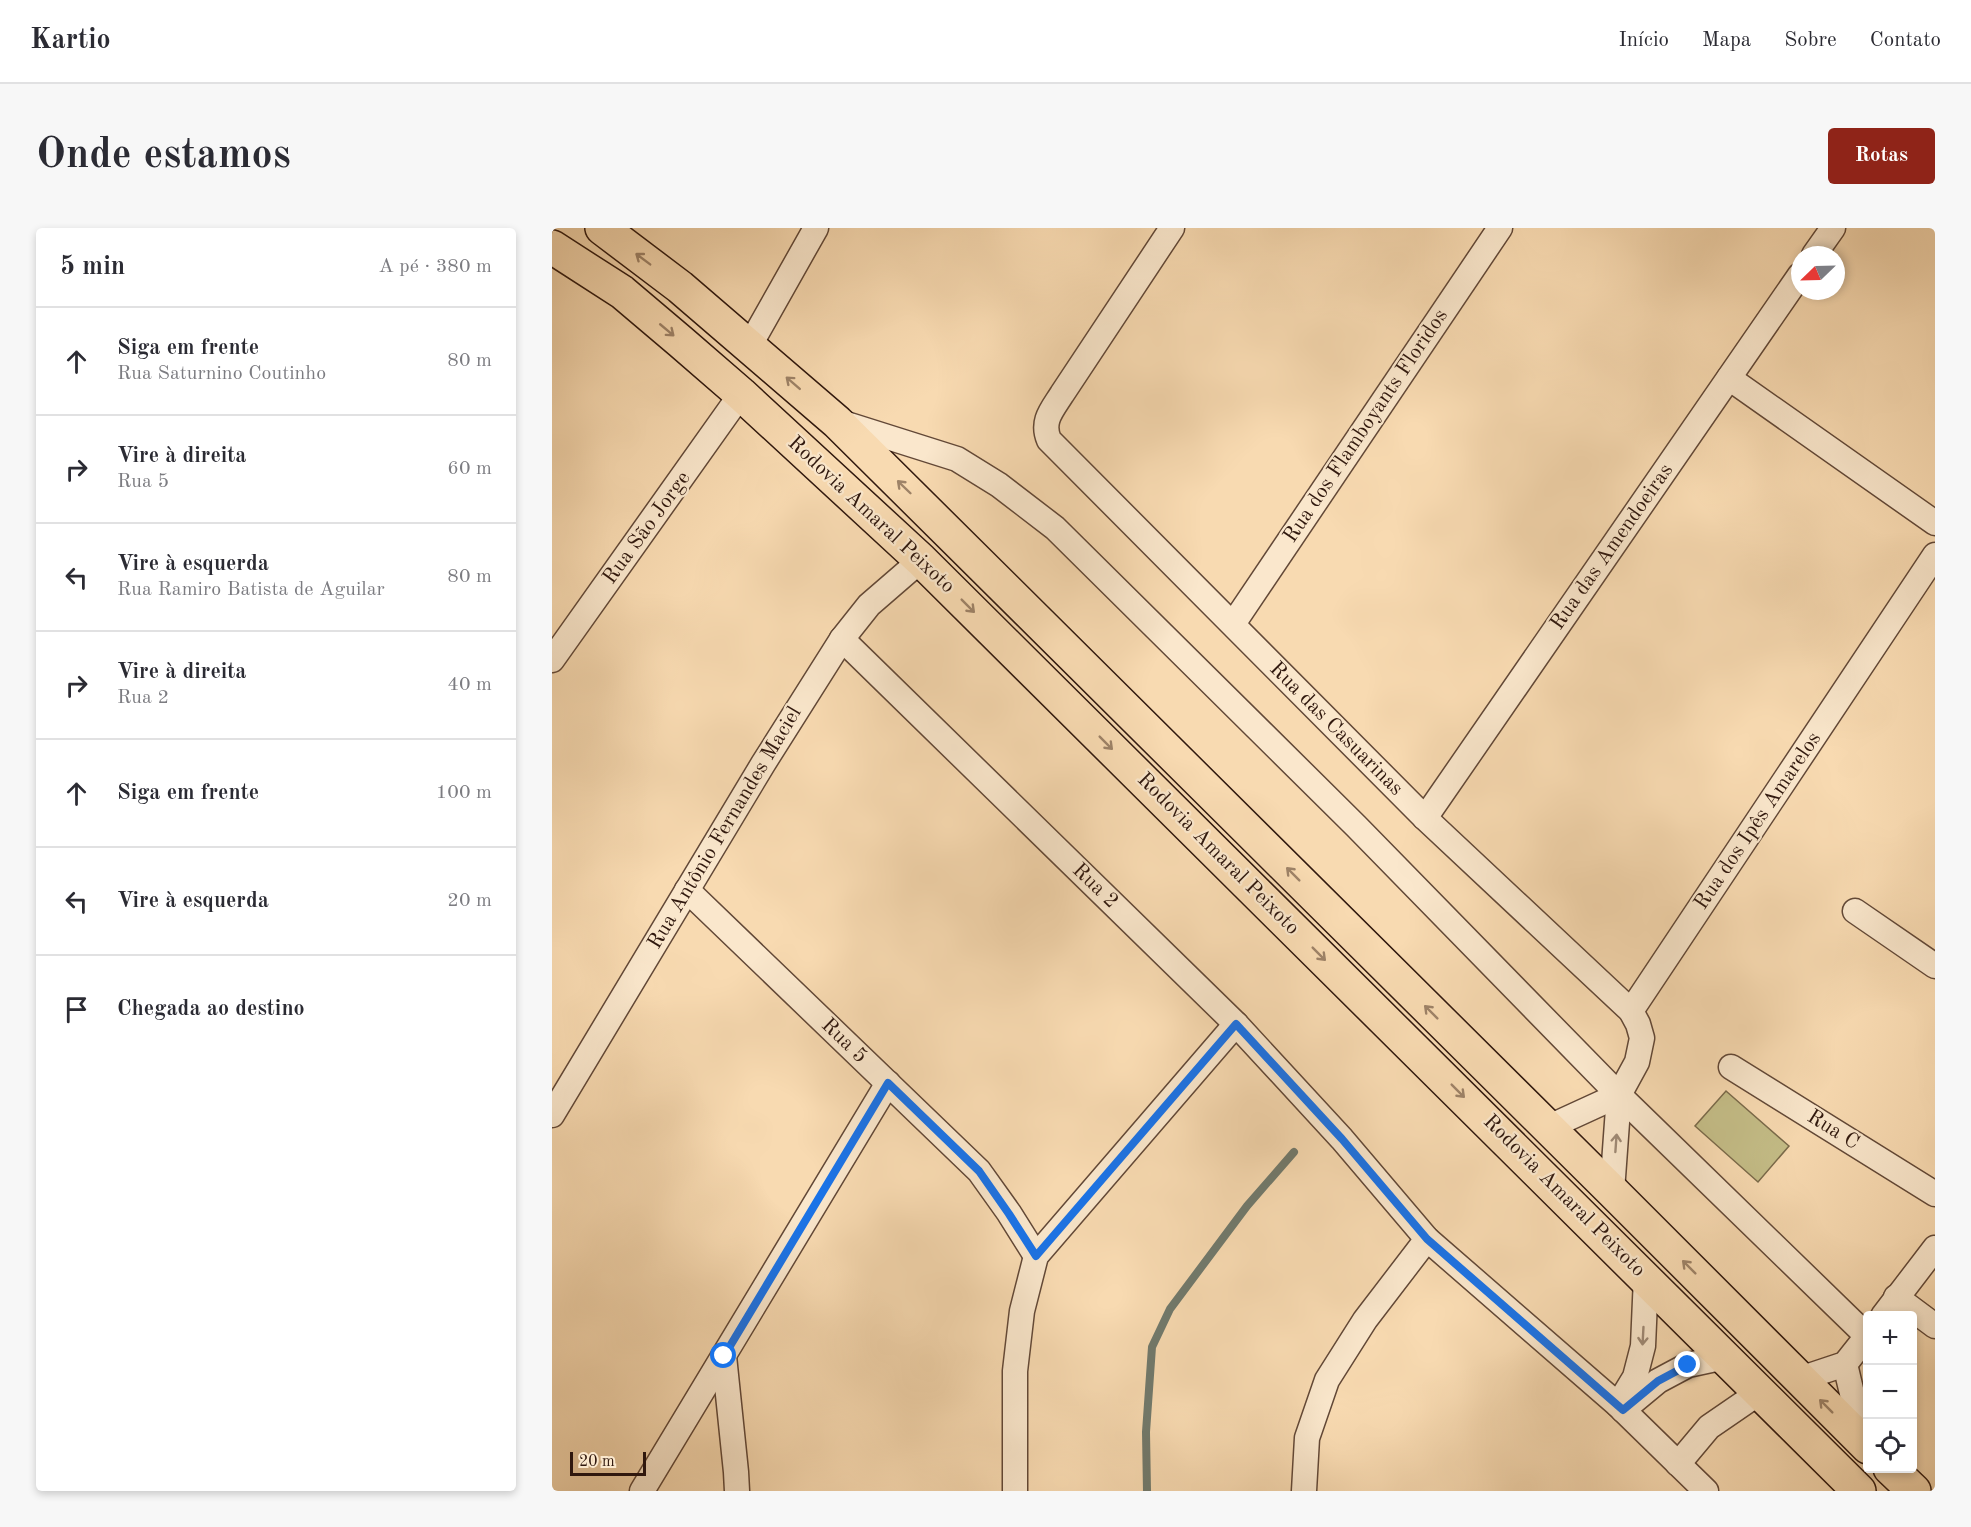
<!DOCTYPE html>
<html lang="pt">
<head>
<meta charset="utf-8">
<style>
	body { margin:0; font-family:"Old Standard TT",serif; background:#f7f7f7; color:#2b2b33 }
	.controls { position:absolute; right:18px; bottom:18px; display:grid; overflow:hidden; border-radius:6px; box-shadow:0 3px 9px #0003 }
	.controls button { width:54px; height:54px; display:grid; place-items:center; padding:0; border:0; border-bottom:2px solid #e1e1e2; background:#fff; color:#2b2b33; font:30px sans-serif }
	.compass { position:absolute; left:1239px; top:18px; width:54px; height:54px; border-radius:50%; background:#fff; box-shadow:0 3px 9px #0003; rotate:247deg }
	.scale { position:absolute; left:18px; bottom:15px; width:76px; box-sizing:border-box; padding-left:6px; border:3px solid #30180e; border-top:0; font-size:16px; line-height:21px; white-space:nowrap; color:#30180e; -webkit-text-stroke:4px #fae7cc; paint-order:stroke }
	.stop { position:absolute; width:18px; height:18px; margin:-14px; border:4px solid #1a73e8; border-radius:50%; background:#fff }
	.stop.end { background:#1a73e8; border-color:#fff; box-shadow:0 2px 6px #0008 }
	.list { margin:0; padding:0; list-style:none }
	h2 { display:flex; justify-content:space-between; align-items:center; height:78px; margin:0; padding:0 24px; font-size:26px }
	h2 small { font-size:20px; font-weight:400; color:#7c7c81 }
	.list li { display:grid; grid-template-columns:39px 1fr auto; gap:18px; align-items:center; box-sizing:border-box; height:108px; padding:0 24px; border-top:2px solid #e1e1e2 }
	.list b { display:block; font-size:22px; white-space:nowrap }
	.list p { margin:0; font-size:20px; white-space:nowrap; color:#7c7c81 }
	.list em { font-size:20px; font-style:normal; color:#7c7c81 }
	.icon { flex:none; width:33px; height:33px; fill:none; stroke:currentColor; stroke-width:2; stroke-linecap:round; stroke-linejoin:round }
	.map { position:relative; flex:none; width:1383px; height:1263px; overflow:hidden; border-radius:6px }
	header { display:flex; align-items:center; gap:36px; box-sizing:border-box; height:84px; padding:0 30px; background:#fff; border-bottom:2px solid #e1e1e2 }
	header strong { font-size:28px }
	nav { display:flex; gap:33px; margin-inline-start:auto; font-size:21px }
	.intro { display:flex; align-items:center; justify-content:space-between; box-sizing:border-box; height:144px; padding:0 36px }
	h1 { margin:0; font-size:42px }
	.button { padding:15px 27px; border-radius:6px; background:#8f2418; color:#fff; font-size:21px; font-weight:700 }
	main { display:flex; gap:36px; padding:0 36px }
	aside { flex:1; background:#fff; border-radius:6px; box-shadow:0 3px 9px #0003 }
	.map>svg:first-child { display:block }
	.green { fill:#c4bd87; stroke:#7a6a4a; stroke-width:1.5 }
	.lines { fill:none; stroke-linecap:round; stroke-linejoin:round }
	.stream { stroke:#717a6d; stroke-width:8 }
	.minor-casing { stroke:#624837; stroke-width:27 }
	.trunk-casing { stroke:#30180e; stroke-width:36 }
	.minor { stroke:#fae7cc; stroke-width:24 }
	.trunk { stroke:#f8dab1; stroke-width:33 }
	.oneway { stroke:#9e8368 }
	.oneway2 { stroke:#9f8a76 }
	.route { stroke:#1a73e8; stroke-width:8 }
	.labels { text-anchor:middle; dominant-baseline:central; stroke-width:4.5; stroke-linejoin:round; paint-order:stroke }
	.street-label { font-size:21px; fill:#30180e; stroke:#fae7cc }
</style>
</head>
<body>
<header>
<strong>Kartio</strong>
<nav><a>Início</a><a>Mapa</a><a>Sobre</a><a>Contato</a></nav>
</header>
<div class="intro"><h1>Onde estamos</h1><a class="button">Rotas</a></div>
<main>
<aside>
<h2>5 min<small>A pé · 380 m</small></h2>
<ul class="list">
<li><svg class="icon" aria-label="ahead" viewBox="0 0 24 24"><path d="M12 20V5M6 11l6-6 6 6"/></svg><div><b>Siga em frente</b><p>Rua Saturnino Coutinho</p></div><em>80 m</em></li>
<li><svg class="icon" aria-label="right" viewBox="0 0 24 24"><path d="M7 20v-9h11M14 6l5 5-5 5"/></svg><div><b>Vire à direita</b><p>Rua 5</p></div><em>60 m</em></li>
<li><svg class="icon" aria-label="left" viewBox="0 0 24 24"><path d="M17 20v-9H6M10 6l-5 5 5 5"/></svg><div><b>Vire à esquerda</b><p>Rua Ramiro Batista de Aguilar</p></div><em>80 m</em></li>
<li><svg class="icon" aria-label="right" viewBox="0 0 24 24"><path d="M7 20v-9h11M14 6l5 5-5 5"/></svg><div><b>Vire à direita</b><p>Rua 2</p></div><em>40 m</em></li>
<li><svg class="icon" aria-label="ahead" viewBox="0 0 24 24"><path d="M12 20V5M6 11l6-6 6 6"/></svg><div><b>Siga em frente</b></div><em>100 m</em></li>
<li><svg class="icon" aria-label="left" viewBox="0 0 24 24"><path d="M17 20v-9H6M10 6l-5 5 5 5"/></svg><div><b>Vire à esquerda</b></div><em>20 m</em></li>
<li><svg class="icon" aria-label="arrive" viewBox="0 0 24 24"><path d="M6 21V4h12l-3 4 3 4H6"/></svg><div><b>Chegada ao destino</b></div></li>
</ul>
</aside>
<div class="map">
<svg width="1383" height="1263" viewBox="0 0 1383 1263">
	<rect width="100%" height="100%" fill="#f8dab1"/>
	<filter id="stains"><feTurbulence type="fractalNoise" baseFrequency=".00333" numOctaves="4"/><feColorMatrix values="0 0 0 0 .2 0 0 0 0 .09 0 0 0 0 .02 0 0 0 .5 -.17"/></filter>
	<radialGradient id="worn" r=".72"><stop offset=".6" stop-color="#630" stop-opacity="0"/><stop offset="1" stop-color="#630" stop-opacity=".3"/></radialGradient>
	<polygon class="green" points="1174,863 1237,918 1206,954 1143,898"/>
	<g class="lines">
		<polyline class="stream" points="595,1263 594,1204 600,1119 618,1081 695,978 742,924"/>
		<defs>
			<g id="minor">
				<path d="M620,0L510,166C500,182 489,193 497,212L873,590L1079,783L1086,796L1090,810L1085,834L1067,867L1060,963"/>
				<polyline points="1262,27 1281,0"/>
				<polyline points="198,117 264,0"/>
				<polyline points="1177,150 1383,295"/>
				<polyline points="288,194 405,231 447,257 503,300 804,598 1067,867 1315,1108"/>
				<polyline points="681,396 948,0"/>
				<polyline points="290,411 684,796 790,911 875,1011 1066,1177 1154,1263"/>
				<polyline points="0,432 189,166"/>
				<polyline points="873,590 1248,47"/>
				<polyline points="135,662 427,943 457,985 484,1028"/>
				<polyline points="1303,683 1383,738"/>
				<polyline points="1079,783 1383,327"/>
				<polyline points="1179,839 1383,966"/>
				<polyline points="0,887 211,536 290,411 317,377 369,332"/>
				<polyline points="995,900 1067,867"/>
				<polyline points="1344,1069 1383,1098"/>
				<polyline points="1331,1088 1383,1020"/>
				<polyline points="172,1128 184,1244 185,1263"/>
				<polyline points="1293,1136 1312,1216"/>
				<polyline points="1248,1151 1293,1136 1316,1107"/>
				<polyline points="1066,1177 1083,1149 1091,1118 1094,1049"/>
				<polyline points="1071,1182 1106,1153 1136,1137 1173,1129"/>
				<polyline points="1126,1236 1157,1199 1208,1164"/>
				<polyline points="90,1263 336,855"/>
				<polyline points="463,1263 463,1143 470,1083 484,1028 684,796"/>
				<polyline points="752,1263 755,1210 775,1152 813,1092 875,1011"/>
			</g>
			<g id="trunk">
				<polyline points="50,0 128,59 285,194 1060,963 1316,1219"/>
				<polyline points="0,19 70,64 129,114 189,166 369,332 1307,1263"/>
				<polyline points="1338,1240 1362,1263"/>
			</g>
		</defs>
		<use href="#minor" class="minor-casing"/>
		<use href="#trunk" class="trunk-casing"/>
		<use href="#minor" class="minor"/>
		<use href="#trunk" class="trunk"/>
	</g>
	<defs><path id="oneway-shaft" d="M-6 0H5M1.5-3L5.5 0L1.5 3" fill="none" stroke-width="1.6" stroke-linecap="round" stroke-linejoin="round" transform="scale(1.5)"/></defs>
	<g class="oneway">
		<use href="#oneway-shaft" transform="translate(91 31) rotate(-143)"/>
		<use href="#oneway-shaft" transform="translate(115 102) rotate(40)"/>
		<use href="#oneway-shaft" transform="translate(241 155) rotate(-139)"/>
		<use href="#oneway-shaft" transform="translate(352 259) rotate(-136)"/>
		<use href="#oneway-shaft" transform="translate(416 378) rotate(45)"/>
		<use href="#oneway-shaft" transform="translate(554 515) rotate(45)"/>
		<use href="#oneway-shaft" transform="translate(741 646) rotate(-135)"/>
		<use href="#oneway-shaft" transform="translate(767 726) rotate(45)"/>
		<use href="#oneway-shaft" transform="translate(879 784) rotate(-135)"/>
		<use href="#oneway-shaft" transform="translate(906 863) rotate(45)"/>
		<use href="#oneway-shaft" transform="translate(1137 1039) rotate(-135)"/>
		<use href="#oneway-shaft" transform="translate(1274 1178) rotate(-135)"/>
	</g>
	<g class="oneway2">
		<use href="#oneway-shaft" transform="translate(1064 915) rotate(-86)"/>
		<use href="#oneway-shaft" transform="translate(1091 1108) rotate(93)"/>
	</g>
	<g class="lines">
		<polyline class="route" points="172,1128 336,855 427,943 457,986 484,1028 684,796 790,911 875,1011 1071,1182 1106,1153 1136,1137"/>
	</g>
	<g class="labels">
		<g class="street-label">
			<text transform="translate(814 198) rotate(-56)">Rua dos Flamboyants Floridos</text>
			<text transform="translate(319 287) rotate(43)">Rodovia Amaral Peixoto</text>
			<text transform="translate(95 300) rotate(-54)">Rua São Jorge</text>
			<text transform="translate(1060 319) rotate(-55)">Rua das Amendoeiras</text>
			<text transform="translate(784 501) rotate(45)">Rua das Casuarinas</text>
			<text transform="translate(1206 593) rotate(-56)">Rua dos Ipês Amarelos</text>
			<text transform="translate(173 600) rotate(-59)">Rua Antônio Fernandes Maciel</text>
			<text transform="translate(666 626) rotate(45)">Rodovia Amaral Peixoto</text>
			<text transform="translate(543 658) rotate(44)">Rua 2</text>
			<text transform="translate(292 813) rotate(44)">Rua 5</text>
			<text transform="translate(1281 902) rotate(32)">Rua C</text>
			<text transform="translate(1012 968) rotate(45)">Rodovia Amaral Peixoto</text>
		</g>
	</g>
	<rect width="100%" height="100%" filter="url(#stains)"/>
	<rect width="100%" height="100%" fill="url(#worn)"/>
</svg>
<div class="controls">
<button>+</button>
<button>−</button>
<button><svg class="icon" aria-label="locate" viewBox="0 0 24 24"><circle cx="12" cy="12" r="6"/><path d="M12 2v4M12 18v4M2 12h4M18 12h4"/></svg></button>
</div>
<svg class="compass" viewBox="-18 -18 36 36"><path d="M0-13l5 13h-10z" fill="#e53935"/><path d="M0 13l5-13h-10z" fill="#7c7c81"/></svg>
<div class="scale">20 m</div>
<div class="stop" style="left:172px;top:1128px"></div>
<div class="stop end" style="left:1136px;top:1137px"></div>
</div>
</main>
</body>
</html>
